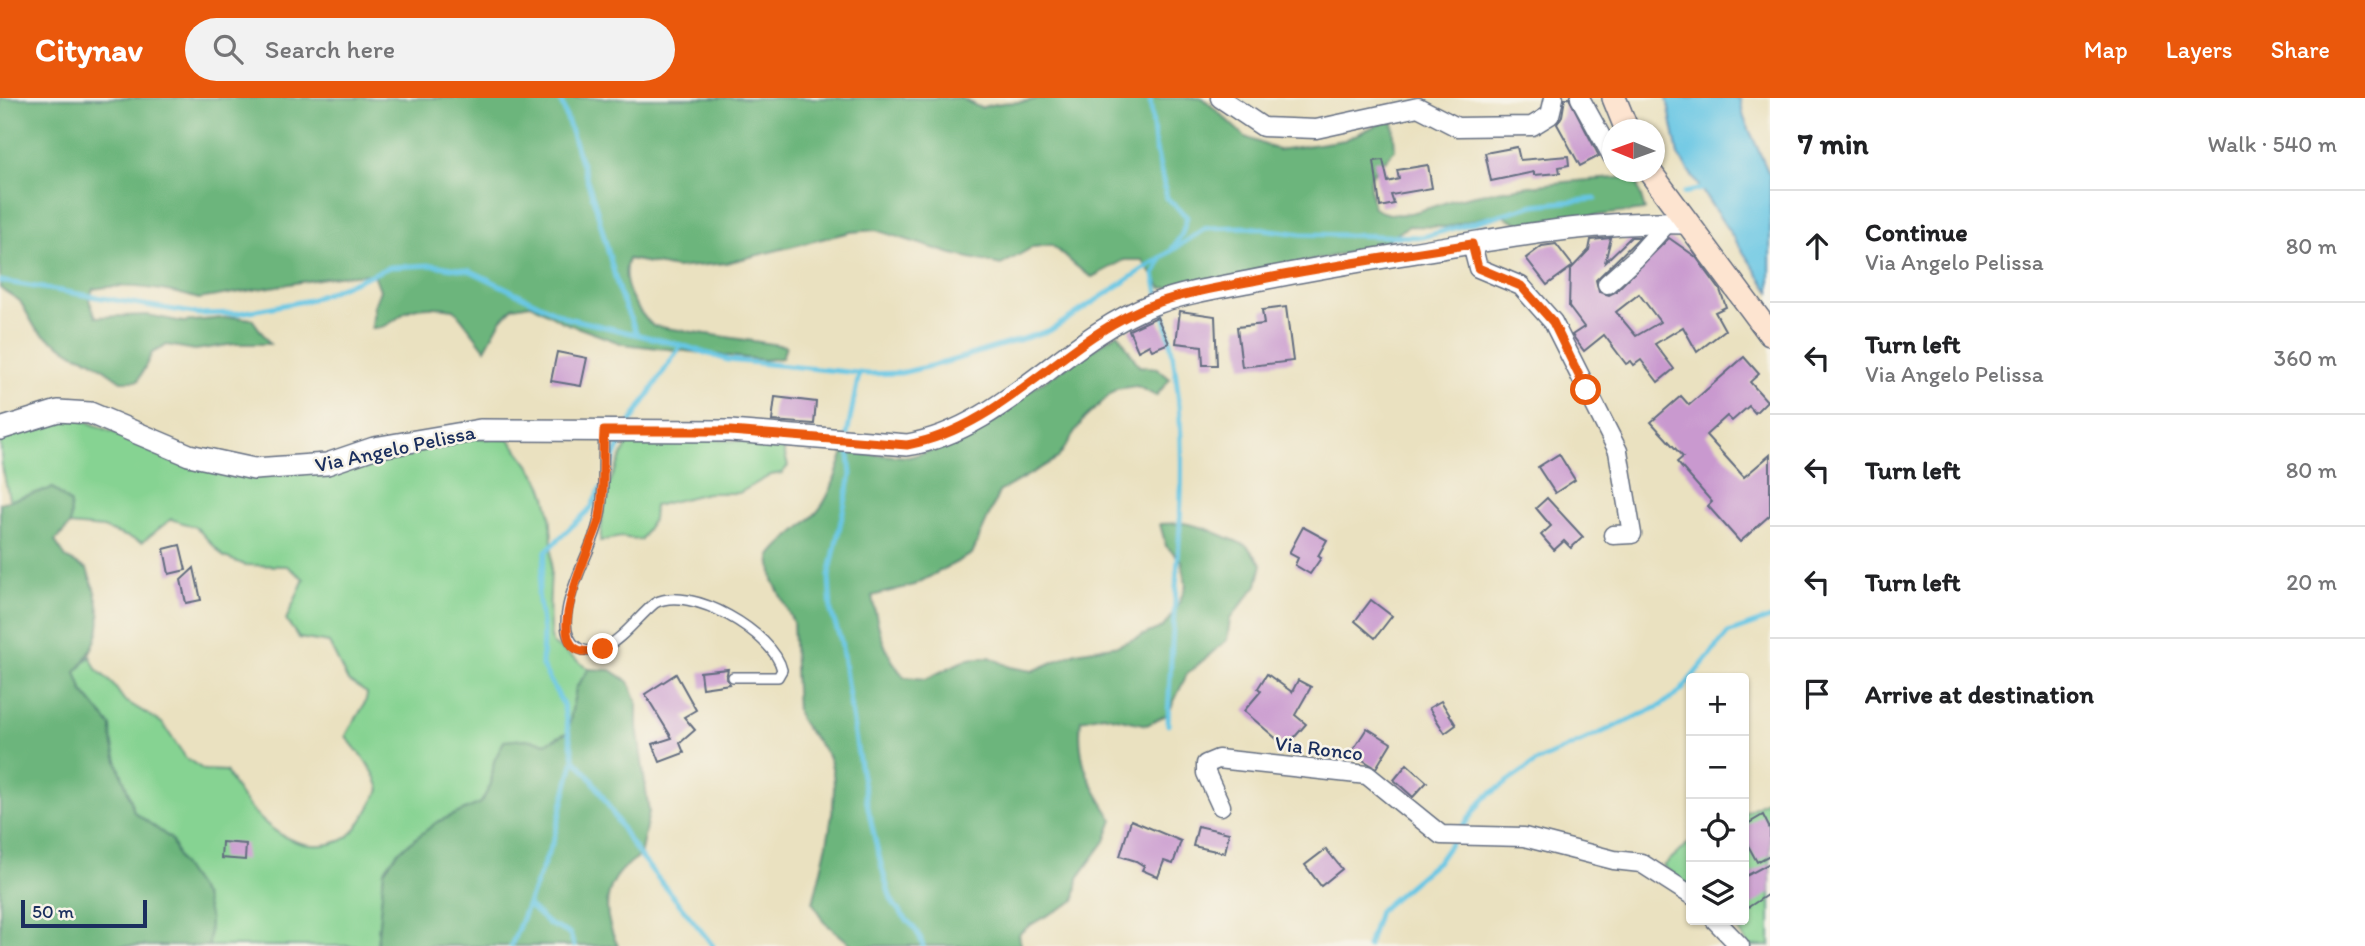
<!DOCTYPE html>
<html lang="en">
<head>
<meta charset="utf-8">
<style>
	body { margin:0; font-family:Itim,sans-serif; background:#f2f2f2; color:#202124 }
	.controls { position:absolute; right:21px; bottom:21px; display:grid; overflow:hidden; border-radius:7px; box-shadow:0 2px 5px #0004 }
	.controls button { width:63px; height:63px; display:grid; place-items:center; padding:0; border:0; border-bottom:2px solid #e0e0e0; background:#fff; color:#202124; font:35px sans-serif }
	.compass { position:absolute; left:1602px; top:21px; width:63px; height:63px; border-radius:50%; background:#fff; box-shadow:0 2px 5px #0004; rotate:271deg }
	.scale { position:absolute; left:21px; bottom:18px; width:126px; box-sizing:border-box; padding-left:7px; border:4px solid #1b2f5e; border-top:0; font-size:19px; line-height:24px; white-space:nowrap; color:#1b2f5e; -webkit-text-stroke:5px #f7f3e8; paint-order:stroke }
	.stop { position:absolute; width:21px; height:21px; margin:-16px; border:5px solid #ea580c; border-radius:50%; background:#fff }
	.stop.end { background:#ea580c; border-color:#fff; box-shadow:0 2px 7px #0008 }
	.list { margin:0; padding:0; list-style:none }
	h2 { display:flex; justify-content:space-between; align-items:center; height:91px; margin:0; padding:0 28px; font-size:30px }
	h2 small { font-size:23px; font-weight:400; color:#757577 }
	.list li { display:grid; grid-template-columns:46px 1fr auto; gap:21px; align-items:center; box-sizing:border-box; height:112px; padding:0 28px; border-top:2px solid #e0e0e0 }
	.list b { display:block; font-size:26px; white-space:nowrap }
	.list p { margin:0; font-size:23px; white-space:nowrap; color:#757577 }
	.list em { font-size:23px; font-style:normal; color:#757577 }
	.icon { flex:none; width:38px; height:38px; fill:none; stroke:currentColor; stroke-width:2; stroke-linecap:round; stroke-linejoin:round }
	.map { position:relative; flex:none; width:1770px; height:848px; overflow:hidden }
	header { display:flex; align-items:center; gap:42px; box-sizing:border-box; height:98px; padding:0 35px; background:#ea580c; color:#fff }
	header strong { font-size:33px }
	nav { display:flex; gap:38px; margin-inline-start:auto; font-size:24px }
	.search { width:490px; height:63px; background:#f2f2f2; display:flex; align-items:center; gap:18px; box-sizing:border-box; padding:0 24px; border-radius:38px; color:#757577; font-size:26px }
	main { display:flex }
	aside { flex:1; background:#fff }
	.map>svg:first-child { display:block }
	.green { fill:#86d392; stroke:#508178; stroke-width:2 }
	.forest { fill:#6cb57c; stroke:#44726d; stroke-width:2 }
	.water { fill:#66c6e4; stroke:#407aa1; stroke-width:2 }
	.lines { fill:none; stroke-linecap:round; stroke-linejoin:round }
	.stream { stroke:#66c6e4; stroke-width:5 }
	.building { fill:#c999cf; fill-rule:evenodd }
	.service-casing { stroke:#636d80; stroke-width:12 }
	.minor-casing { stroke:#636d80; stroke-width:21 }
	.tertiary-casing { stroke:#636d80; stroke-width:24 }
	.secondary-casing { stroke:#636d80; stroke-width:26 }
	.service { stroke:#fff; stroke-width:9 }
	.minor { stroke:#fff; stroke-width:18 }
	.tertiary { stroke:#fff; stroke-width:21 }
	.secondary { stroke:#fde4d0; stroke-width:23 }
	.route { stroke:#ea580c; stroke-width:9 }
	.labels { text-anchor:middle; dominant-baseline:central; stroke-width:5; stroke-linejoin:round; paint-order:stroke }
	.street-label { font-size:21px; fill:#1b2f5e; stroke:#f7f3e8 }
</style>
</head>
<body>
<header>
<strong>Citynav</strong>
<div class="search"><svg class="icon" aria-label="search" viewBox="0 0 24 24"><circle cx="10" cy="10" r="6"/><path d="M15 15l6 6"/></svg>Search here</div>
<nav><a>Map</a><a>Layers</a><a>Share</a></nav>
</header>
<main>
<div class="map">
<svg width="1770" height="848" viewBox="0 0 1770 848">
	<rect width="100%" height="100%" fill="#f7f3e8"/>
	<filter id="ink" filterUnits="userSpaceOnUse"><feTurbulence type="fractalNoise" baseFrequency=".0143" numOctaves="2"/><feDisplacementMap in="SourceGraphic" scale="14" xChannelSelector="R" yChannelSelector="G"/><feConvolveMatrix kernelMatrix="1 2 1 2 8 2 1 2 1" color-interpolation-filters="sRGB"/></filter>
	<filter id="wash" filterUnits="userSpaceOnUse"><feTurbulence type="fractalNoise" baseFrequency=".00686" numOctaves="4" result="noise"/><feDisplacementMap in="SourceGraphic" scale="28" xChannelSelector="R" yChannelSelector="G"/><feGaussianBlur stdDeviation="1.57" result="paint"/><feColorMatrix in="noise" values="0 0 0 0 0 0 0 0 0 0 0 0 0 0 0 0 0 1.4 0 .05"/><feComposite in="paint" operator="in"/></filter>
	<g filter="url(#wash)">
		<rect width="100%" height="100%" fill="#eae1c0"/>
		<g class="green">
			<path d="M77,320L207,371L387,357L479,340L509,341C520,356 535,372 543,390C562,439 543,495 552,545L589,571L576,590L568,634L547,645L525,641L494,663L491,686L481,705L437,724L398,754L384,773L377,848H209L203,799L179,762L171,741L134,714C127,684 111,659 111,628L83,594L76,574L90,558L96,571L112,585L124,602L162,625L186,660L204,672L226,673C246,713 289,762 340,743C358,737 369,707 380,692C373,666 360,659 346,638C352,624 367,608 367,595L348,583L329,545L299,540L286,522L304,481L287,468L245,467L224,459L196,429L171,421L142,444L103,430L70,427L71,406L53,390L10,405L2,368L0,337Z"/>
			<polygon points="630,340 709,341 782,346 788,368 782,375 771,377 739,395 707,395 654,408 653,421 641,442 621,439 600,443 605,395"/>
			<polygon points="1766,703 1770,708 1770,848 1748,848 1733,822 1744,822 1744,715"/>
			<polygon points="1691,743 1691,791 1663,768"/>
		</g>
		<g class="forest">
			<path d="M0,0H961L980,10C1006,0 1023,8 1038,0H1203L1245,39L1278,52L1345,42L1385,23L1393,24L1395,51C1375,79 1363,69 1374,110C1398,126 1433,107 1457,101C1515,87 1576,82 1635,79L1645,112L1520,126L1504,118L1485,119L1446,129L1409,128L1379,148L1191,189L1162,190L1142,162H1124L1092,179C1075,170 1066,157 1051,147L1033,149L1001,167L952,156L876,132L850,134L726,165L676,170L628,161C619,185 636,212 653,228L786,248L782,260L764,262L623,246L563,224L531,206L513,209L501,222L485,251L454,211C441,209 420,207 408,213C395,220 388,231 372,230L374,208L380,192L374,176L337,178L199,201C167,191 127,185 93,191L89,202L96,219L148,217L183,224L234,219L252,221L270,246H235L195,252L167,247L152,255L138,283H121L91,262L74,256L44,237L36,231L20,203L0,190Z"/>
			<path d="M1118,235L1139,268L1157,270L1170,281L1156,298L1137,288L1116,291L1083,322L1058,360L999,394L972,456L914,487L872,498C878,530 883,554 904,579L926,581L967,561L990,559L1010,569L1033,573L1076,554L1119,547L1163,529L1177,510L1186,488L1182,463L1166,448L1160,426L1184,425L1205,430L1247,448L1262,466L1257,487L1230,521L1227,542L1187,576L1168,616L1147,627L1103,617L1081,622C1076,663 1091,688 1113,722L1105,743L1078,780L1075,802C1056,815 1036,820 1019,836L1021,848H853L824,824L813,805C821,771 844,692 829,660C820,643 804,633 797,615L793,524L773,482L770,459C784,440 802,431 817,414C831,398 837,373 844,354L909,359L941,350Z"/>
			<path d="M53,390L71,406L70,427L55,443L67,461L87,471C104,516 107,536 76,574L83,594L111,628C111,659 127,684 134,714L171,741L179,762L204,799L210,821L209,848H0V405Z"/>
			<path d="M589,571L611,572L629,584L637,604V628L649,714L640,758C604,780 599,811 618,848H377L384,773L398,754L437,724L481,705L491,686L494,663L504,643L525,641L547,645L568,634L576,590Z"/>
		</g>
		<polygon class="water" points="1667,0 1740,0 1744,20 1770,78 1770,194 1678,57"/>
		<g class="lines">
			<g class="stream">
				<polyline points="560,0 596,109 620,197 637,236"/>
				<polyline points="1150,0 1155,47 1167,100 1187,119 1182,136 1172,151"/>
				<polyline points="1684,95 1705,90"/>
				<polyline points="0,183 199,216 240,215 310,202 390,169 433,167 471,173 567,220 681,247 728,262 868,276 901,275 947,264 1051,232 1206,130 1248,129 1301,136 1423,139 1534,107 1595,101"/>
				<polyline points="1159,199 1154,177 1161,162"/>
				<path d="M1162,209C1200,342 1171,489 1168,627"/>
				<polyline points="628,328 681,247"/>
				<polyline points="847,337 859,276"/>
				<path d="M848,347L851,377L829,478L831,514L841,543C853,628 865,713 889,795C895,816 918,826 923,848"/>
				<polyline points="606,379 624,337"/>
				<polyline points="1691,580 1728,535 1770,520"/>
				<path d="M574,661C603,689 614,724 638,755C662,787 689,816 713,848"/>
				<polyline points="1459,734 1483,701 1536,664 1660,608 1681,593 1691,580"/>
				<polyline points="529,808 549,826 570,836 574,848"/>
				<polyline points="511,848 553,743 574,661 563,606 542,568 543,533 538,495 546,453 591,410 600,391"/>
				<polyline points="1368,848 1379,813 1439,762 1453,742"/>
			</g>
		</g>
		<g id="blocks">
			<g class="building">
				<polygon points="1565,0 1569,0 1599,58 1580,68 1557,26 1562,18"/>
				<polygon points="1517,49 1520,62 1568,58 1569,67 1559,69 1560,75 1534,77 1534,74 1491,83 1485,55"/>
				<polygon points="1383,62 1388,84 1399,81 1397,72 1428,67 1432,90 1391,97 1394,106 1380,109 1374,63"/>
				<path d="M1631,139H1640L1596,182L1599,194L1609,197L1615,194L1669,140L1696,159L1720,192L1726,209L1715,214L1725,232L1697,254L1683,229L1655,246L1674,271L1658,284L1641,262L1634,267L1631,263L1626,266L1604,237L1584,253L1572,237L1584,229L1569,209L1570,172L1589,152L1591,142L1611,140L1605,164ZM1639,196L1660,224L1636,238L1616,214Z"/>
				<polygon points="1556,146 1573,168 1547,187 1526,160 1542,148"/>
				<polygon points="1286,209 1293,263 1242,269 1237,229 1264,226 1262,212"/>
				<polygon points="1180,213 1215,218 1217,267 1203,267 1202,248 1176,245"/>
				<polygon points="1157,219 1169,245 1152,252 1149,247 1138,253 1129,232"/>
				<polygon points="557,254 587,260 581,288 551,283"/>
				<polygon points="1744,259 1759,276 1750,284 1767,303 1755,315 1749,308 1732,323 1727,318 1706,337 1744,379 1770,357 1770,417 1740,444 1708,408 1712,404 1677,364 1683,359 1651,324 1681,298 1689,307"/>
				<polygon points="775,299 816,304 814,326 772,323"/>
				<polygon points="1559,356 1575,382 1555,395 1538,369"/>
				<polygon points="1547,400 1583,439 1571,450 1564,443 1554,452 1541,437 1551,428 1536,410"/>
				<polygon points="1303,429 1327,442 1318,458 1321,460 1310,476 1295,467 1298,460 1289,455"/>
				<polygon points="180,447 186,472 169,476 164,451"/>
				<polygon points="194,470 201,502 186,505 181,482"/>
				<polygon points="1371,502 1392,518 1375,540 1355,523"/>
				<polygon points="728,571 726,580 730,586 702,590 700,574"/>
				<polygon points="676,576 696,612 684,619 695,632 680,645 684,655 660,664 653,646 672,640 645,596"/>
				<polygon points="1267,576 1292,594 1298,582 1311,589 1295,617 1306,626 1286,649 1244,613 1261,593 1258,590"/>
				<polygon points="1441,603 1456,627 1445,635 1429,610"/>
				<polygon points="1367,630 1391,645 1376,670 1351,655"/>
				<polygon points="1407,666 1427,684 1413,699 1394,682"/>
				<polygon points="1763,717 1770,731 1770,757 1757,764 1744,740 1744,728"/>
				<polygon points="1131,722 1181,743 1173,766 1164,763 1158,779 1142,772 1144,768 1136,763 1120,758"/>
				<polygon points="1198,728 1229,735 1225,755 1193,748"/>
				<polygon points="222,744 246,746 245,762 221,760"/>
				<polygon points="1326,751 1342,771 1321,788 1305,767"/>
				<polygon points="1770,765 1770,795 1744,812 1744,779"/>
			</g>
		</g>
	</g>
	<g filter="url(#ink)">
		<use href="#blocks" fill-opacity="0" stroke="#636d80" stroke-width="2"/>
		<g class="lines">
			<defs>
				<path id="service" d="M604,333C602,364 606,399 597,429C590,457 546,527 577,549C584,554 594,554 602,551C622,542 638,519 655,505C690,486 774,535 782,572L778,579H733"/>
				<g id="minor">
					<polyline points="1220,0 1263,29 1316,31 1418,9 1457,29 1532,28 1550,17 1554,0"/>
					<polyline points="1580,0 1612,58"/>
					<polyline points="1472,146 1478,170 1521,188 1553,224 1618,353 1632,436 1613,437"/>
					<polyline points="1607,186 1635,161 1667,125"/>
					<polyline points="1221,708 1206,675 1206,666 1218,661 1367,677 1441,737 1524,739 1614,762 1641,765 1691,797"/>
					<polyline points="1715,822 1740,848"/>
				</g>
				<path id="tertiary" d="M0,331L58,313L90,315L189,357L254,371L327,366L374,350L480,332L730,333L907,347C1003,331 1066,239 1154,206C1183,195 1216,190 1247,184C1297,174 1348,165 1398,157C1495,142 1589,122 1688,125"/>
				<g id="secondary">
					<polyline points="1614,0 1627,32"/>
					<polyline points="1650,74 1770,236"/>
				</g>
			</defs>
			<use href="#service" class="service-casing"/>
			<use href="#minor" class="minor-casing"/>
			<use href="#tertiary" class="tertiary-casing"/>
			<use href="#secondary" class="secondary-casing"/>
			<use href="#service" class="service"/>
			<use href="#minor" class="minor"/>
			<use href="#tertiary" class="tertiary"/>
			<use href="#secondary" class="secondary"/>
		</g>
	</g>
	<g class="lines" filter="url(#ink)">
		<path class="route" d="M603,551C526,573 595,443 600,419C605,391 602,361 604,333H730L907,347C1003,330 1065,239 1154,206C1187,194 1223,189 1257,182C1329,168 1400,157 1472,146L1478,170L1521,188L1553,224L1586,292"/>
	</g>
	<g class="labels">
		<g class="street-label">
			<text transform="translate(395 350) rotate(-12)">Via Angelo Pelissa</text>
			<text transform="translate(1319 650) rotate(7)">Via Ronco</text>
		</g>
	</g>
</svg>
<div class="controls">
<button>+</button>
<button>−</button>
<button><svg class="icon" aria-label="locate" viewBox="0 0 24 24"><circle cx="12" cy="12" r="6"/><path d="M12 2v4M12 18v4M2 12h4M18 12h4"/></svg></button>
<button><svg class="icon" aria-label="layers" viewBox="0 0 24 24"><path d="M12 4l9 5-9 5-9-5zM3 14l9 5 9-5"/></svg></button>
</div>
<svg class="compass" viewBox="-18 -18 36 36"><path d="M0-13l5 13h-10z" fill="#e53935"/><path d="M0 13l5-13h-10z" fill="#757577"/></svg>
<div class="scale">50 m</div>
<div class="stop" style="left:1586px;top:292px"></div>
<div class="stop end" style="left:603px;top:551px"></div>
</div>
<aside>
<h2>7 min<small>Walk · 540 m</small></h2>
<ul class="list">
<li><svg class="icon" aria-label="ahead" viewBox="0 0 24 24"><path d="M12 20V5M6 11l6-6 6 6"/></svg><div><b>Continue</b><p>Via Angelo Pelissa</p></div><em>80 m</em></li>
<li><svg class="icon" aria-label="left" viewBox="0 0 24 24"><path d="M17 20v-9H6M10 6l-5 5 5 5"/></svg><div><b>Turn left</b><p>Via Angelo Pelissa</p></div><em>360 m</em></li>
<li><svg class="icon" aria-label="left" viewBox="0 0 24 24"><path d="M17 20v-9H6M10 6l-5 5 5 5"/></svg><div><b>Turn left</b></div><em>80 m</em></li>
<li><svg class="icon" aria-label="left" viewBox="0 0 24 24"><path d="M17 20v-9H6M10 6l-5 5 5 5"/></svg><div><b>Turn left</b></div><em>20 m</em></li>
<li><svg class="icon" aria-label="arrive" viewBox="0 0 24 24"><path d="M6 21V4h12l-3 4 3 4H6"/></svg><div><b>Arrive at destination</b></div></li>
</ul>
</aside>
</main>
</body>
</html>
